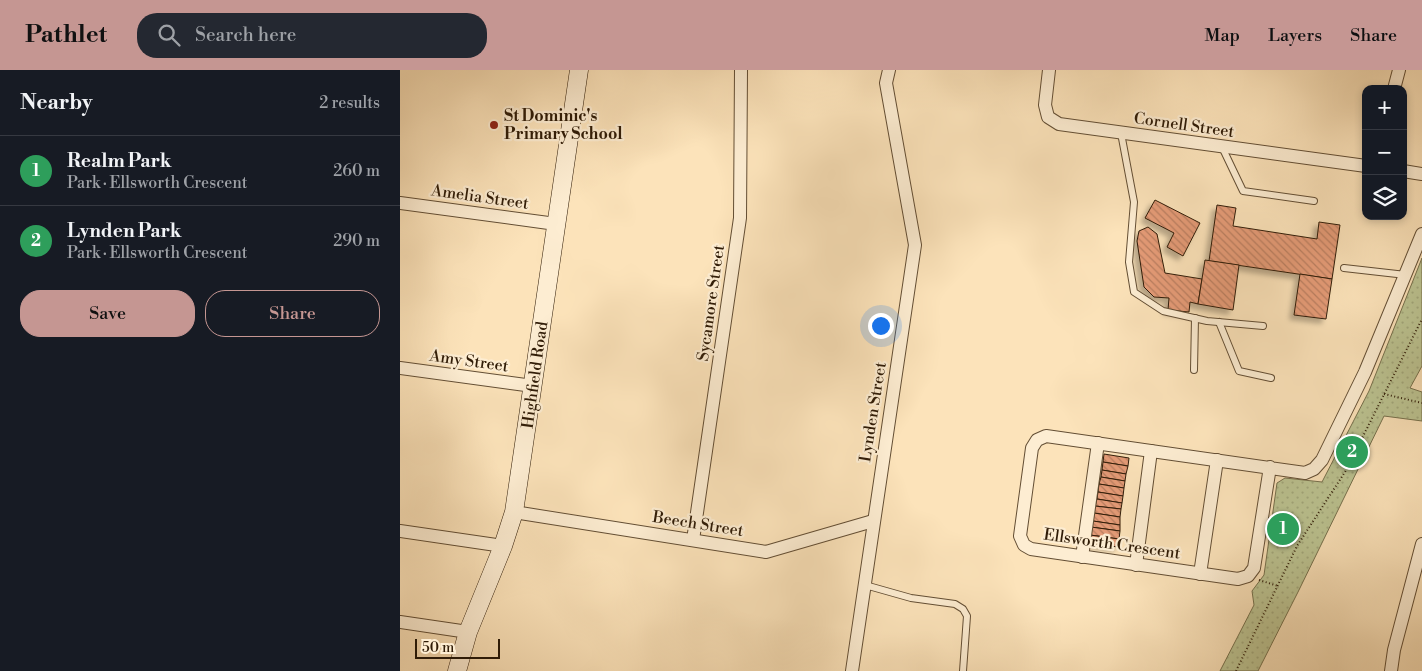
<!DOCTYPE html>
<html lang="en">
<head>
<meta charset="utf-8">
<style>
	body { margin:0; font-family:"Libre Bodoni",serif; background:#242831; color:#f1f3f6 }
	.controls { position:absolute; right:15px; top:15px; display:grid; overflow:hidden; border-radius:10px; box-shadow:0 2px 8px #0003 }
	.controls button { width:45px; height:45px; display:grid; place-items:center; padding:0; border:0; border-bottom:1px solid #363941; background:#171b24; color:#f1f3f6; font:25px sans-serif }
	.scale { position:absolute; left:15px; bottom:12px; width:85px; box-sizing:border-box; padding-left:5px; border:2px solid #301c07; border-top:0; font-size:14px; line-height:18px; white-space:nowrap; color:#301c07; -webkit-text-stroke:4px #fdedd2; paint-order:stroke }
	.you { position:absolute; left:480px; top:255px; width:18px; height:18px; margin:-12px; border:4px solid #fff; border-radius:50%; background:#1a73e8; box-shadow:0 0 0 8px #1a73e833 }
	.badge { display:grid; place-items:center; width:32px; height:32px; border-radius:50%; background:#c59692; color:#fff; font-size:16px; font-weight:700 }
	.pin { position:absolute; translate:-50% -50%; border:2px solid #fff; box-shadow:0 1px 5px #0006 }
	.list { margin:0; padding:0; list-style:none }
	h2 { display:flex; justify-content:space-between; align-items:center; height:65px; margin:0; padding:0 20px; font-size:21px }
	h2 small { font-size:16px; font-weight:400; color:#9ea1a6 }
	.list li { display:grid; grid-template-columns:32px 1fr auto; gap:15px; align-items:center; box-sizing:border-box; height:70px; padding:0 20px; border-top:1px solid #363941 }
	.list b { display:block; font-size:19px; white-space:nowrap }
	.list p { margin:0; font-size:16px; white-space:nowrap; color:#9ea1a6 }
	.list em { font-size:16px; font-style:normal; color:#9ea1a6 }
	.actions { display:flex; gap:10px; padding:15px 20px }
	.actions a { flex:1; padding:11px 0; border:1px solid #c59692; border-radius:20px; text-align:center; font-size:18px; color:#c59692 }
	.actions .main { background:#c59692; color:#111 }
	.icon { flex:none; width:28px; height:28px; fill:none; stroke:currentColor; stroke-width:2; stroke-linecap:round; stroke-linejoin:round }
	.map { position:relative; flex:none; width:1022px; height:601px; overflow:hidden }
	header { display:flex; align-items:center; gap:30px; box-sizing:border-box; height:70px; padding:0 25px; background:#c59692; color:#111 }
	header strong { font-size:24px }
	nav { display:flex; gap:28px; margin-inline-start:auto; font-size:18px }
	.search { width:350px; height:45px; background:#242831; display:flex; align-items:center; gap:12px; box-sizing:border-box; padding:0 18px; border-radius:20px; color:#9ea1a6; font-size:19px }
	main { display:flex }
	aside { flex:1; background:#171b24 }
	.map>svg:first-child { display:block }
	.park { fill:url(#park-dots); stroke:#76704c }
	.building { fill:url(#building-back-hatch); stroke:#301c07; filter:url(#shadow) }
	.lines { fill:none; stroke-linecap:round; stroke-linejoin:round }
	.service-casing { stroke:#634e34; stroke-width:8 }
	.minor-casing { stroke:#634e34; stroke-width:14 }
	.secondary-casing { stroke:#301c07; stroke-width:19 }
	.path { stroke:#301c07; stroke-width:2; stroke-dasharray:1 2.5; stroke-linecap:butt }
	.service { stroke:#fdedd2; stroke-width:6 }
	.minor { stroke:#fdedd2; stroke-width:12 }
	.secondary { stroke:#fdedd2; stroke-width:18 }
	.poi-dot { fill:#8f2418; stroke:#fdedd2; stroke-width:2 }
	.labels { text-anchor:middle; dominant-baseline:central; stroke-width:4.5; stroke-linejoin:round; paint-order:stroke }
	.poi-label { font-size:16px; font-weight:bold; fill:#301c07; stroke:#fdedd2; text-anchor:start }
	.street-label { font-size:16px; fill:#301c07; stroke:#fdedd2 }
</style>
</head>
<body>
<header>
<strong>Pathlet</strong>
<div class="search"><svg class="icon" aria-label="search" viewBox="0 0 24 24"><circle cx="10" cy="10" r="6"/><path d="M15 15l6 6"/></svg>Search here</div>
<nav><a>Map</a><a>Layers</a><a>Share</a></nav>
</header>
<main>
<aside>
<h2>Nearby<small>2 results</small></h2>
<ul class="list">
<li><span class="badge" style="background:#2e9e5b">1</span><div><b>Realm Park</b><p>Park · Ellsworth Crescent</p></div><em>260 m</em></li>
<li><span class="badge" style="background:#2e9e5b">2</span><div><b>Lynden Park</b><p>Park · Ellsworth Crescent</p></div><em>290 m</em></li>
</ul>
<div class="actions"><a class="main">Save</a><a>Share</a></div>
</aside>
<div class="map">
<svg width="1022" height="601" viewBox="0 0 1022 601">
	<defs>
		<pattern id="park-dots" width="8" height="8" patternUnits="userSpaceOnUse" patternTransform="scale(1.25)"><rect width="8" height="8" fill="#bcc492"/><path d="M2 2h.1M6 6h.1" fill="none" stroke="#a2a87c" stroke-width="1.8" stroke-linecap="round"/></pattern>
		<pattern id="building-back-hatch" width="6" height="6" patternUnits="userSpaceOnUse" patternTransform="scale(1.25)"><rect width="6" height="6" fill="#e59b77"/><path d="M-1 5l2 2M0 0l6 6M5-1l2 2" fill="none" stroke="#ba7e60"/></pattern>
		<filter id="shadow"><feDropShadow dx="-4.5" dy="4.5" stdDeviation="2.5" flood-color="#0004"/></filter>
	</defs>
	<rect width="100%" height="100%" fill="#fce3ba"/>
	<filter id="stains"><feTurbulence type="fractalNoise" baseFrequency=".004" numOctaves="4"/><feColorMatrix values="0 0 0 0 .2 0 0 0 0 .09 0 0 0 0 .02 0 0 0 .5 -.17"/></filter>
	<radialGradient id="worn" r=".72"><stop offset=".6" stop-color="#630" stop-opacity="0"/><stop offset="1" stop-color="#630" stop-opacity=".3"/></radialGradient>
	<polygon class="park" points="1022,188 1022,296 1010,318 1022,322 1022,351 984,346 898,522 858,601 820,601 854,535 852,521 864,505 877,413 885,408 922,412 969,321"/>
	<g class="building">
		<polygon points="755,130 800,153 783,186 767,177 774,163 745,148"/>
		<polygon points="817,135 836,138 833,156 917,169 919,152 940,155 932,209 809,191"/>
		<polygon points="748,157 757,164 765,203 802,209 798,234 790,232 789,242 768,240 769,228 754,227 744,217 737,171 739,161"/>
		<polygon points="805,190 839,195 833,240 798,234"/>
		<polygon points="900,204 932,209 926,249 894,245"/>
		<polygon points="704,384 729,388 728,396 703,392"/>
		<polygon points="703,392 728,396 726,404 702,400"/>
		<polygon points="702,400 726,404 725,411 701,407"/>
		<polygon points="701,407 725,411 724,418 699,414"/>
		<polygon points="699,414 724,418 723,426 698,422"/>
		<polygon points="698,422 723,426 722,433 697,429"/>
		<polygon points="697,429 722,433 721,439 695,436"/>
		<polygon points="695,436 721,439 720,447 694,443"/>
		<polygon points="694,443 720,447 720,455 693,451"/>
		<polygon points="693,451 720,455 720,461 691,457"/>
		<polygon points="691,457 720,461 719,469 690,465"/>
		<polygon points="690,465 719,469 718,477 689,473"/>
	</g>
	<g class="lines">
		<defs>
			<g id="service">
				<polyline points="721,63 734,132 729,192 734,222 763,241 807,251 863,256"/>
				<polyline points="822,77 843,121 914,131"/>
				<polyline points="944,198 1006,205"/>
				<polyline points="819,252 839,301 871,308"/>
				<polyline points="794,300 795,248"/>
				<polyline points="465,515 511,528 555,534 563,539 567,546 563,601"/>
			</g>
			<g id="minor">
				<polyline points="649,0 645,35 648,47 659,54 966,96"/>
				<polyline points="994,19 999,0"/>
				<polyline points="1003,101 1022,104"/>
				<polyline points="0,133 156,154"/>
				<polyline points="0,298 133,316"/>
				<polyline points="870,397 854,498 848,506 838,509 631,479 624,475 620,466 632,378 637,370 646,366 905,403 914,399 922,390 965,302 1022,164"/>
				<polyline points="114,442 366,482 473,451"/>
				<polyline points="0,461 103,476"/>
				<polyline points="293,470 340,148 341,0"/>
				<polyline points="682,487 698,373"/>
				<polyline points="736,495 751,381"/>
				<polyline points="800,504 817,390"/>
				<polyline points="0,552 68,562"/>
				<polyline points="452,601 515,175 486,13 489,0"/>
				<polyline points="991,601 994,580 1022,474"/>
			</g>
			<polyline id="secondary" points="57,601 68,562 103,476 114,442 179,0"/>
		</defs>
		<use href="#service" class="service-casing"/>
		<use href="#minor" class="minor-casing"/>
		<use href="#secondary" class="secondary-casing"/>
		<g class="path">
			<polyline points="984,324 1022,333"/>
			<polyline points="859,510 878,516"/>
			<polyline points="836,601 897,476 945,402 1022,249"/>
		</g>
		<use href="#service" class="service"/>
		<use href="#minor" class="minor"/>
		<use href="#secondary" class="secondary"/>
	</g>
	<circle class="poi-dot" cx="94" cy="55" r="5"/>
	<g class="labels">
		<g class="poi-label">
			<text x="104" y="46">St Dominic's<tspan x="104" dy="18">Primary School</tspan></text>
		</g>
		<g class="street-label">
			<text transform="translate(784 55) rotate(8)">Cornell Street</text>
			<text transform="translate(80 127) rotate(8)">Amelia Street</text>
			<text transform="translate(311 233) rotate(-82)">Sycamore Street</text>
			<text transform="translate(69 291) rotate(8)">Amy Street</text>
			<text transform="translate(135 305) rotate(-82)">Highfield Road</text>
			<text transform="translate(473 342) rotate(-81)">Lynden Street</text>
			<text transform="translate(298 454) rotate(9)">Beech Street</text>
			<text transform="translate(712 474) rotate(8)">Ellsworth Crescent</text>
		</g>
	</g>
	<rect width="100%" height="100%" filter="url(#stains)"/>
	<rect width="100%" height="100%" fill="url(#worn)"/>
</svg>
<div class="controls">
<button>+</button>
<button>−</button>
<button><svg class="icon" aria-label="layers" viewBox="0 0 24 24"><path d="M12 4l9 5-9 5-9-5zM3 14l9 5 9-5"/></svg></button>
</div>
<div class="scale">50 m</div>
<div class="you"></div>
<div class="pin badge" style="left:883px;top:459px;background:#2e9e5b">1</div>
<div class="pin badge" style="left:952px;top:382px;background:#2e9e5b">2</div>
</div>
</main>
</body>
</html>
